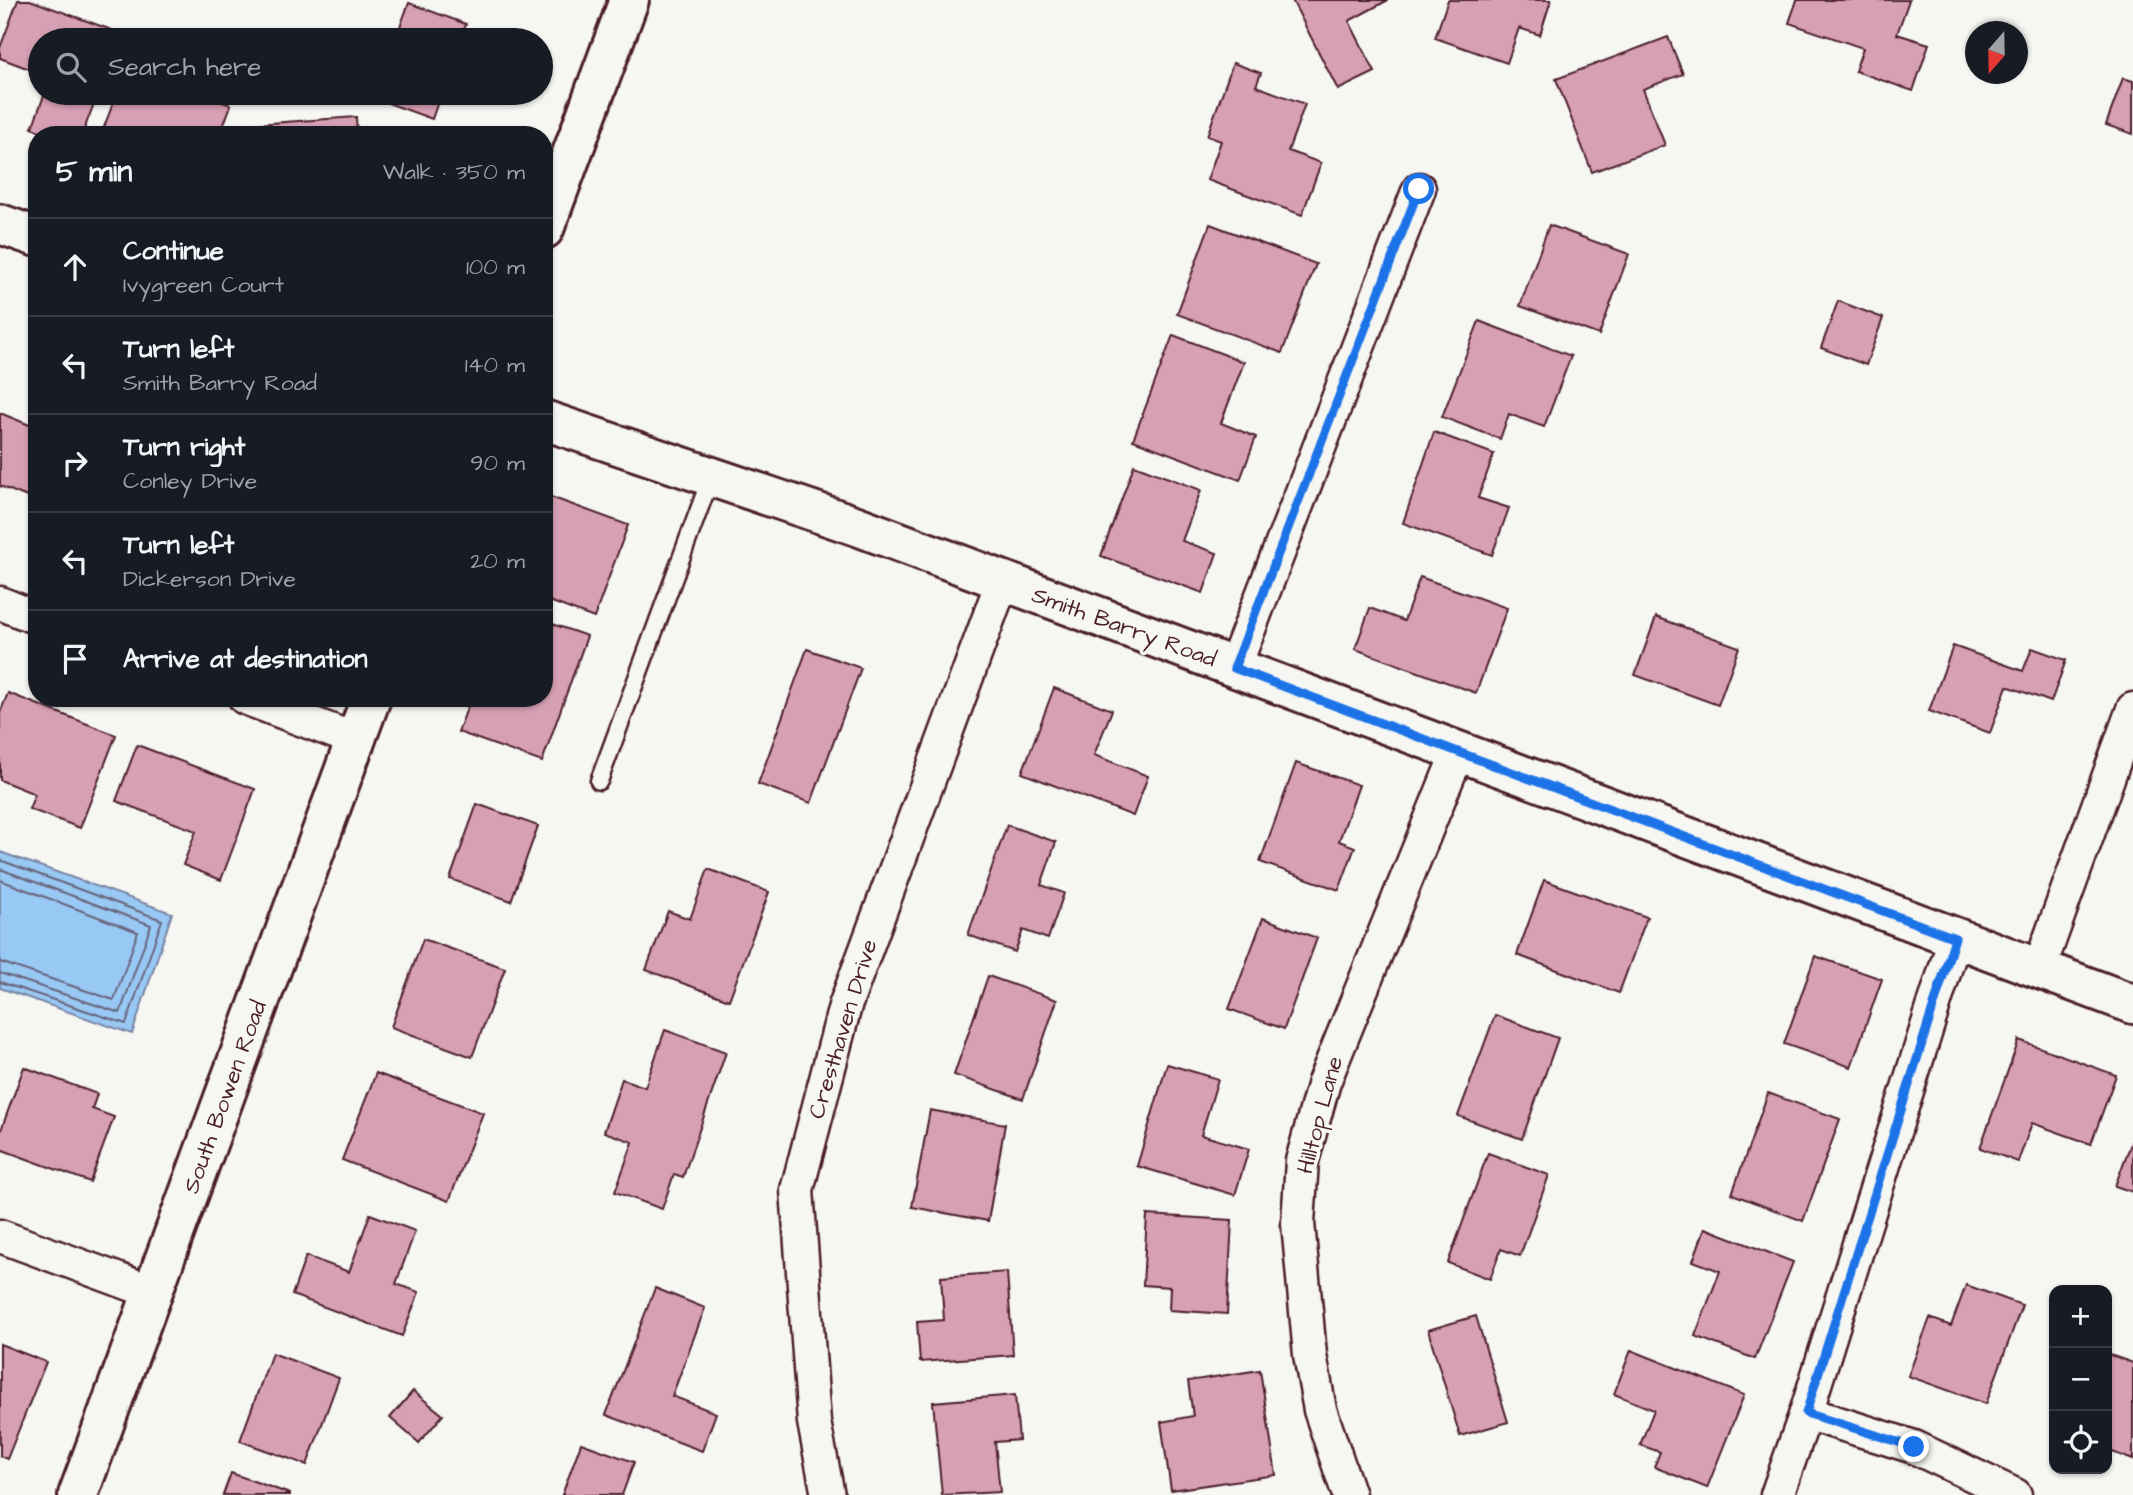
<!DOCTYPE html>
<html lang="en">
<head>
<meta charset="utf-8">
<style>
	body { margin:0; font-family:"Architects Daughter",sans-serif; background:#242831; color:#f1f3f6 }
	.controls { position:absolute; right:21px; bottom:21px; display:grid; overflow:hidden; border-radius:14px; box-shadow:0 2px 5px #0004 }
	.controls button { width:63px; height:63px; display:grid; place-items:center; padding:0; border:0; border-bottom:2px solid #363941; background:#171b24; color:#f1f3f6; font:35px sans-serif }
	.compass { position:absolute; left:1965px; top:21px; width:63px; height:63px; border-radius:50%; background:#171b24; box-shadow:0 2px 5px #0004; rotate:200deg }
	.stop { position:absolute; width:21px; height:21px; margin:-16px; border:5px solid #1a73e8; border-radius:50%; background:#fff }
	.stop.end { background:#1a73e8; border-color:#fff; box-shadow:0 2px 7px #0008 }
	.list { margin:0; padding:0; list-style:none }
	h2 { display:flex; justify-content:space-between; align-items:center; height:91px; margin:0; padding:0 28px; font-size:30px }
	h2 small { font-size:23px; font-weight:400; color:#9ea1a6 }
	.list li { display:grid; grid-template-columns:46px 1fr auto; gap:21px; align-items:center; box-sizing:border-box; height:98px; padding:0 28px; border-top:2px solid #363941 }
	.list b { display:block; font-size:26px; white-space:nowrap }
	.list p { margin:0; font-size:23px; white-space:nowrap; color:#9ea1a6 }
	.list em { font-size:23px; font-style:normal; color:#9ea1a6 }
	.icon { flex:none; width:38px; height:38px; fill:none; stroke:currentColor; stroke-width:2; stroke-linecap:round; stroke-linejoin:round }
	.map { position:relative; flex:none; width:2133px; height:1495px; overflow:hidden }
	.search { position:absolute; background:#171b24; box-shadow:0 2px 5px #0004; left:28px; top:28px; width:525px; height:77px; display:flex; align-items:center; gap:18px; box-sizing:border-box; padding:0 24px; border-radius:38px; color:#9ea1a6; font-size:26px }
	.panel { position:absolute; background:#171b24; box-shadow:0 2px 5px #0004; left:28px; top:126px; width:525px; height:581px; border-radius:28px }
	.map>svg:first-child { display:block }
	.water { fill:#98c9f4; stroke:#7985a4; stroke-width:2 }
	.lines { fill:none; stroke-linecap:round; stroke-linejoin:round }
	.shore { stroke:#69637b; stroke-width:2 }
	.building { fill:#d7a0b4; stroke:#4a1f2b; stroke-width:2 }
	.service-casing { stroke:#4a1f2b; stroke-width:21 }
	.minor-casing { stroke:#4a1f2b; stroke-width:37 }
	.tertiary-casing { stroke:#4a1f2b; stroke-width:44 }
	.secondary-casing { stroke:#4a1f2b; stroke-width:44 }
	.service { stroke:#f6f6f2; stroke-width:16 }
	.minor { stroke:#f6f6f2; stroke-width:32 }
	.tertiary { stroke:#f6f6f2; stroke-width:38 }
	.secondary { stroke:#f6f6f2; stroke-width:38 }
	.route { stroke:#1a73e8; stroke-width:9 }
	.labels { text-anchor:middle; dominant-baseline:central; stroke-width:7; stroke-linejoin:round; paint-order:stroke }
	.street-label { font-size:23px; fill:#4a1f2b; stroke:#f6f6f2 }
</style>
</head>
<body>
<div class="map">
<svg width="2133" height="1495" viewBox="0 0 2133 1495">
	<rect width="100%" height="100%" fill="#f6f6f2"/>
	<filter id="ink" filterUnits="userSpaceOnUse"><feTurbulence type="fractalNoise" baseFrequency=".0143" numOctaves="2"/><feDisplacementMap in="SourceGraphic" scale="14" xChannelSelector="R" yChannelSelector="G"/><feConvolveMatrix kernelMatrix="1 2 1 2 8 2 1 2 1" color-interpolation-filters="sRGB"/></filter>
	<g filter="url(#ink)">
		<polygon class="water" points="0,852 172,913 132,1034 0,988"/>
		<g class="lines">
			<g class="shore">
				<polyline points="0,860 162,920 126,1024 0,982"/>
				<polyline points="0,869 151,925 120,1013 0,973"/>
				<polyline points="0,880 138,932 114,1000 0,962"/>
			</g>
		</g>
		<g class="building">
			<polygon points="18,0 30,0 120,33 117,40 40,40 40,73 0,58 0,48"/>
			<polygon points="1292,0 1388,0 1349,21 1375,72 1338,90"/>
			<polygon points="1448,0 1551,0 1540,35 1519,28 1507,63 1435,38"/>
			<polygon points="1797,0 1909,0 1897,34 1929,44 1913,91 1855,71 1863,48 1789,23"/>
			<polygon points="409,3 466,24 460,40 395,40"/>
			<polygon points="1668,37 1683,74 1643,89 1665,145 1592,172 1556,79"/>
			<polygon points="1233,63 1261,73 1256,86 1305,104 1288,151 1321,163 1302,215 1207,180 1221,141 1207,136"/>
			<polygon points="2123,78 2133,81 2133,134 2106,125"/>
			<polygon points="45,93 98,93 82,135 50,135 32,128"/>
			<polygon points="117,93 199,93 231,105 220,135 101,135"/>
			<polygon points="376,93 441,93 432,119 374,98"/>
			<polygon points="356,117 357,135 257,135 256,124"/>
			<polygon points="1210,224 1316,264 1282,353 1177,314"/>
			<polygon points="1549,225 1629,254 1599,335 1520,306"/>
			<polygon points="1838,301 1883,318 1866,365 1821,348"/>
			<polygon points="1479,321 1571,356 1544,427 1509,414 1500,439 1442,417"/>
			<polygon points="1173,335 1244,362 1221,423 1256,437 1240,480 1133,440"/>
			<polygon points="0,413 37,428 37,501 0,486"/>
			<polygon points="1434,432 1494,454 1478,498 1509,508 1492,555 1403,523"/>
			<polygon points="1134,465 1201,490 1182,541 1217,553 1203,593 1101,556"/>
			<polygon points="548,496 628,525 594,618 544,599 544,508"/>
			<polygon points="1420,577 1507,608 1476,693 1355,649 1370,608 1404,621"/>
			<polygon points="1656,617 1739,647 1718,705 1635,675"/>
			<polygon points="544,621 587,636 542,762 458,732 471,698 544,698"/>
			<polygon points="1953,646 2023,671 2032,648 2066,660 2051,702 2007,686 1990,733 1929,711"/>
			<polygon points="807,649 861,668 811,803 758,784"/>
			<polygon points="1054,688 1112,710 1094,755 1148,776 1133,816 1022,773"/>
			<polygon points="8,693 116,735 80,828 29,809 35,794 0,780 0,713"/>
			<polygon points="137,745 255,789 221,880 183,865 196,831 116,801"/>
			<polygon points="1296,763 1359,785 1339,841 1355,847 1339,890 1260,862"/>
			<polygon points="477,804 538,826 511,901 450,879"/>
			<polygon points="1007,825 1056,842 1041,885 1064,893 1048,939 1023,930 1015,952 968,935"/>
			<polygon points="708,869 769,892 729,1000 646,970 668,911 690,919"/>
			<polygon points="1544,880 1647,917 1619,993 1517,955"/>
			<polygon points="1263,918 1317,938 1284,1029 1229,1009"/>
			<polygon points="423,939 505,968 472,1057 391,1027"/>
			<polygon points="1815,956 1882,979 1851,1067 1784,1044"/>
			<polygon points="988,976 1057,1000 1023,1099 954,1075"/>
			<polygon points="1495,1015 1558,1038 1522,1139 1458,1116"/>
			<polygon points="665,1030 726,1052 683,1177 674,1174 662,1209 615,1192 633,1142 604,1132 622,1079 645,1087"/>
			<polygon points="2019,1040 2116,1075 2091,1144 2032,1123 2018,1162 1980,1148"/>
			<polygon points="1167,1064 1218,1079 1201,1135 1249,1149 1235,1195 1137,1166"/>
			<polygon points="24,1067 97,1094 92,1109 114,1117 90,1182 0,1149 0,1133"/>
			<polygon points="376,1073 483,1113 449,1201 342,1160"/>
			<polygon points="1768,1093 1840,1119 1803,1221 1732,1194"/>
			<polygon points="930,1110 1005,1124 988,1221 912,1207"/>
			<polygon points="2133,1138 2133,1192 2115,1186"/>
			<polygon points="1488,1153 1549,1175 1520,1256 1501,1249 1490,1279 1448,1263"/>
			<polygon points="370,1214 415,1231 396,1284 419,1292 402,1336 292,1295 306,1256 349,1272"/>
			<polygon points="1147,1215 1232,1220 1227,1314 1169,1310 1170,1287 1143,1285"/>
			<polygon points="1705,1228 1793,1262 1755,1359 1695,1336 1720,1271 1693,1261"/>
			<polygon points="1007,1272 1013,1355 920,1362 917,1322 944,1320 941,1277"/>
			<polygon points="1966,1285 2022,1305 1986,1404 1908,1376 1930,1318 1951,1326"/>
			<polygon points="655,1288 705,1308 672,1396 716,1413 702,1451 606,1415"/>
			<polygon points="1476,1316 1508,1422 1460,1436 1428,1330"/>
			<polygon points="0,1344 46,1362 7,1459 0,1456"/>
			<polygon points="1631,1350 1744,1395 1707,1488 1654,1467 1660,1452 1640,1445 1654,1410 1614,1394"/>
			<polygon points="272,1353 339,1378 307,1465 240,1441"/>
			<polygon points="2107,1354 2133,1363 2133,1460 2107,1450"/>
			<polygon points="1260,1370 1276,1475 1171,1490 1161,1422 1193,1416 1188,1381"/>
			<polygon points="413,1391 443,1415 419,1443 390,1418"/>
			<polygon points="1015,1395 1019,1440 995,1442 1000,1492 942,1495 933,1402"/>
			<polygon points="581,1443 634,1462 622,1495 562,1495"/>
			<polygon points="231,1473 290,1494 290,1495 223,1495"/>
		</g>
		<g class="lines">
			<defs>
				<polyline id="service" points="599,781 711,477"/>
				<g id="minor">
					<polyline points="0,603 37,618"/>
					<polyline points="1234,668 1419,189"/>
					<polyline points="245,698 356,740"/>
					<polyline points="2039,969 2133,709"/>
					<polyline points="0,1236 152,1292"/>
					<polyline points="1806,1413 1914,1447 2015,1495"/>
					<polyline points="828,1495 814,1422 797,1190 845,1006 1002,582"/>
					<polyline points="1349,1495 1320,1410 1310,1355 1298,1223 1302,1161 1324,1082 1458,752"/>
					<polyline points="1777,1495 1806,1413 1955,938"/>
				</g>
				<g id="tertiary">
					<polyline points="0,224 37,237"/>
					<polyline points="544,420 857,526 2133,1004"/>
				</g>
				<g id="secondary">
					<polyline points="544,229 629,0"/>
					<polyline points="78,1495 371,698"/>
				</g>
			</defs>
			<use href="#service" class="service-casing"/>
			<use href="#minor" class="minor-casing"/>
			<use href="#tertiary" class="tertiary-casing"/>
			<use href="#secondary" class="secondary-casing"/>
			<use href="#service" class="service"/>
			<use href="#minor" class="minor"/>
			<use href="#tertiary" class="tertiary"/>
			<use href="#secondary" class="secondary"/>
		</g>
	</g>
	<g class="lines" filter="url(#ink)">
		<polyline class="route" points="1419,189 1234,668 1955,938 1806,1413 1914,1447"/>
	</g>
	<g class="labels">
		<g class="street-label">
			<text transform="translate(1124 627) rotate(20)">Smith Barry Road</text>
			<text transform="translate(843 1029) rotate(-73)">Cresthaven Drive</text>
			<text transform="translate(225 1097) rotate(-70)">South Bowen Road</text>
			<text transform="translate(1320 1115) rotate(-75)">Hilltop Lane</text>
		</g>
	</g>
</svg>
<div class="controls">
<button>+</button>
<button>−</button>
<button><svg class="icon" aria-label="locate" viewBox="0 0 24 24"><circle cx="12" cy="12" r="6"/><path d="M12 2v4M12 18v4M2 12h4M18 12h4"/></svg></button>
</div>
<svg class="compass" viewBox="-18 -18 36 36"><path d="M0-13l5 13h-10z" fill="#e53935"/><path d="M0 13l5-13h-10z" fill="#9ea1a6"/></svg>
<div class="stop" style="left:1419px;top:189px"></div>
<div class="stop end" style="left:1914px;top:1447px"></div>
<div class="search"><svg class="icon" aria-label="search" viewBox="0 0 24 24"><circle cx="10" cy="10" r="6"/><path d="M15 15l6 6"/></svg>Search here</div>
<section class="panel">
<h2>5 min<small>Walk · 350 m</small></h2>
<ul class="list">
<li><svg class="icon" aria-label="ahead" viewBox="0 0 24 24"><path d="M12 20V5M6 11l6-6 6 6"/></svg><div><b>Continue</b><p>Ivygreen Court</p></div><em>100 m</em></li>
<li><svg class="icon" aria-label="left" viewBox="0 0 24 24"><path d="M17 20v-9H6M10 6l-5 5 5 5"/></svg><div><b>Turn left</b><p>Smith Barry Road</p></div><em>140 m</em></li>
<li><svg class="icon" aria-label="right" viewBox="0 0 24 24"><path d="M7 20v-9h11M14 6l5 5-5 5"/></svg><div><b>Turn right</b><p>Conley Drive</p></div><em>90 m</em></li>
<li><svg class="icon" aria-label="left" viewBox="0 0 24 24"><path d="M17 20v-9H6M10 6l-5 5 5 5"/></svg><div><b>Turn left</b><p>Dickerson Drive</p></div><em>20 m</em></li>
<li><svg class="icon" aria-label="arrive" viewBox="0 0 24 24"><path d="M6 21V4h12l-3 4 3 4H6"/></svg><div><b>Arrive at destination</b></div></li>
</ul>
</section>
</div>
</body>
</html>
